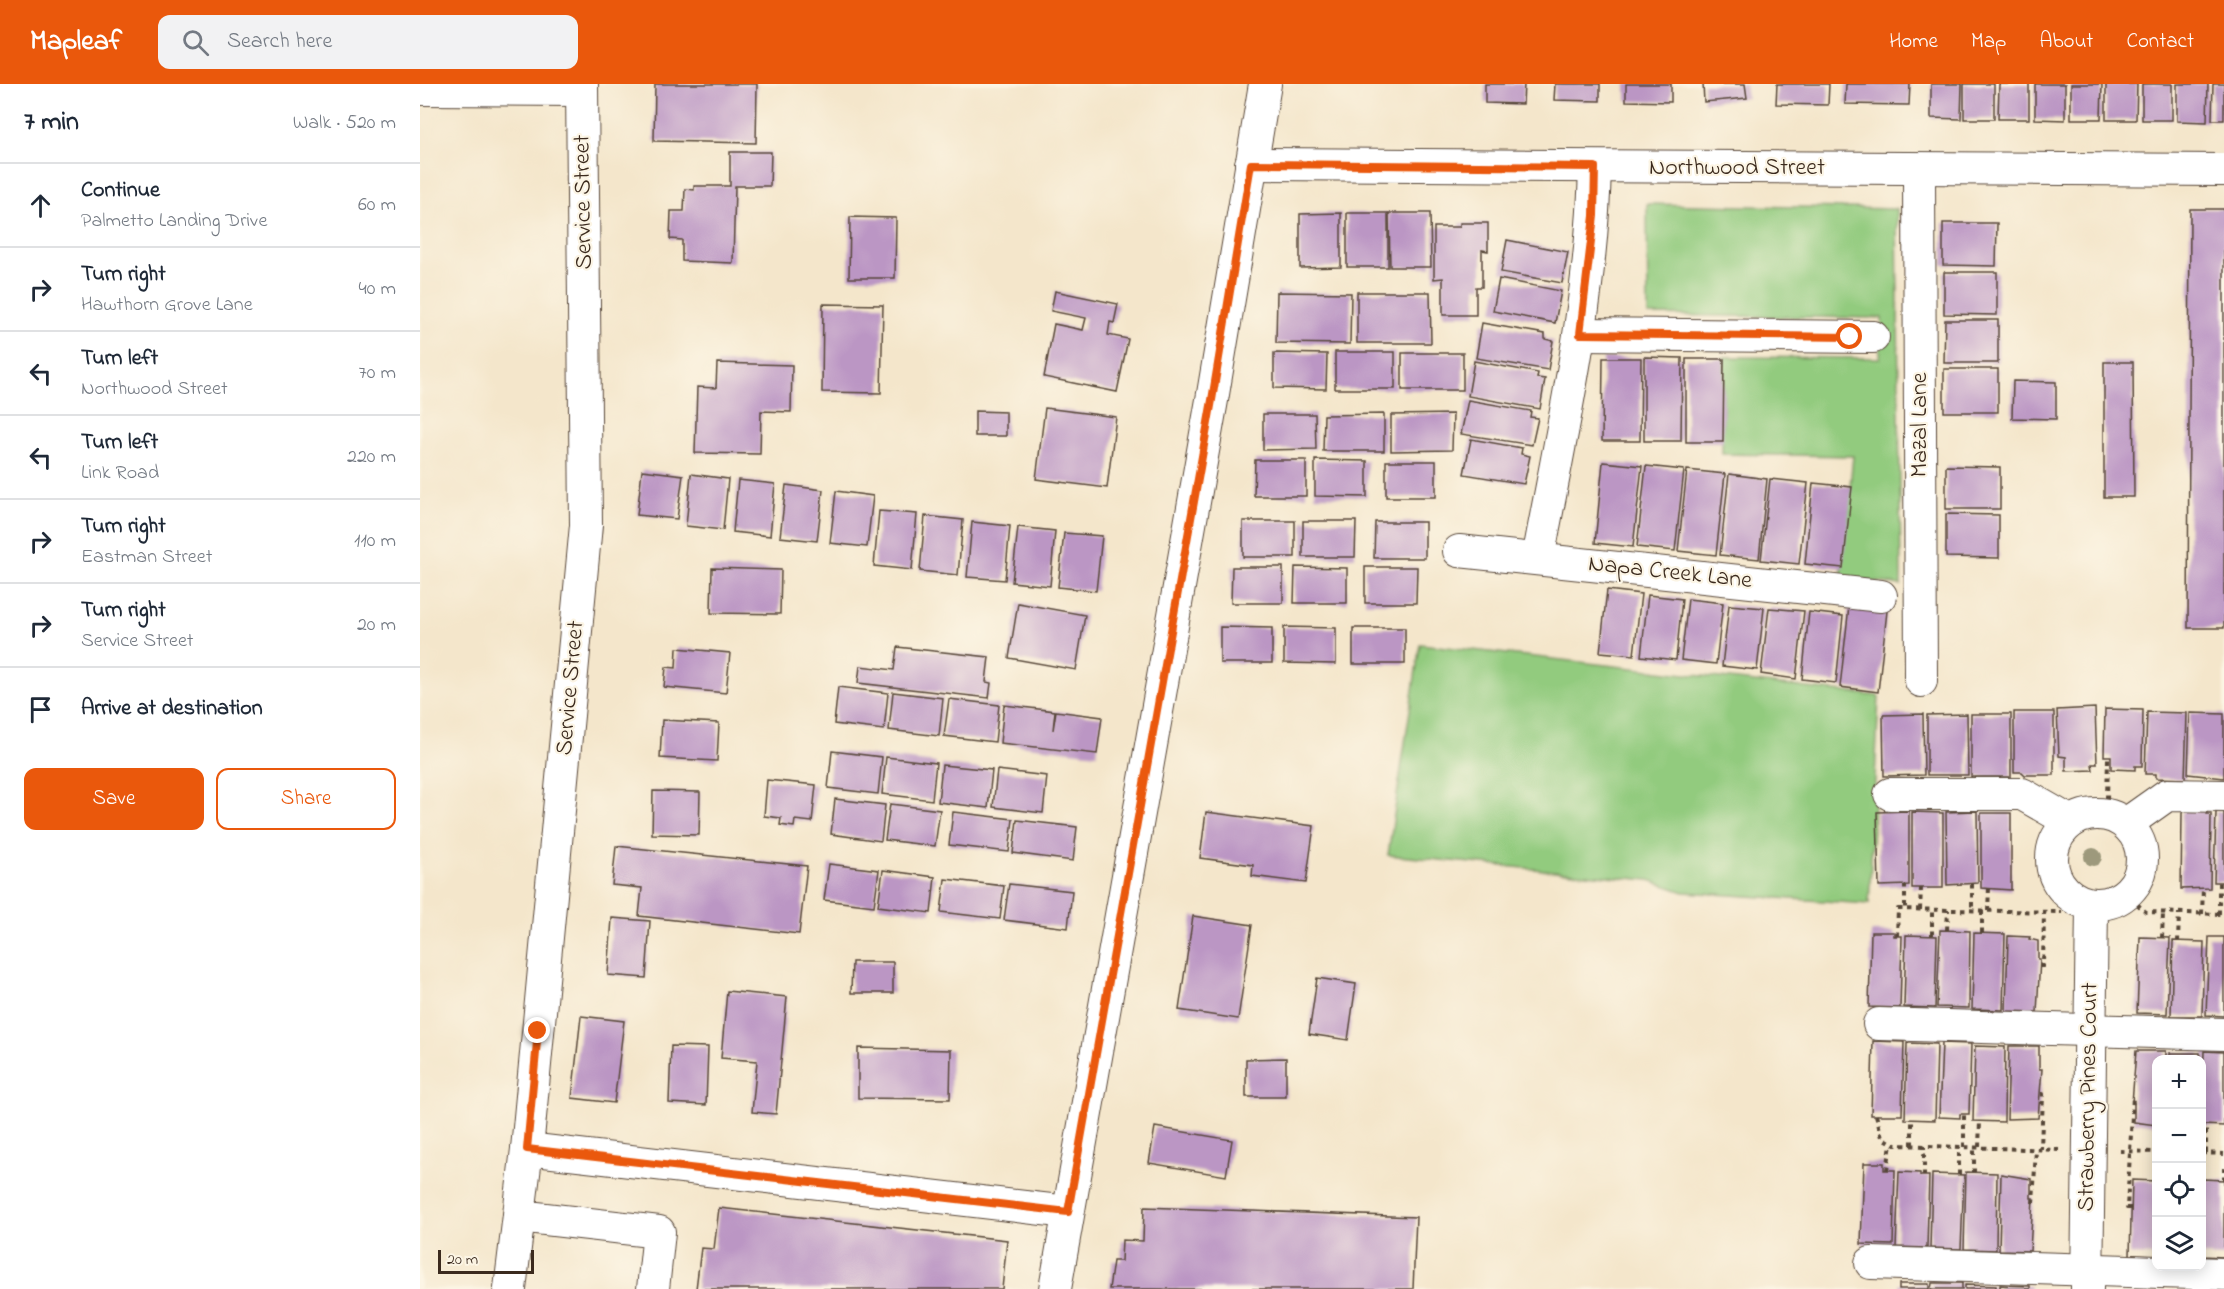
<!DOCTYPE html>
<html lang="en">
<head>
<meta charset="utf-8">
<style>
	body { margin:0; font-family:"Indie Flower",sans-serif; background:#f2f2f3; color:#1f2937 }
	.controls { position:absolute; right:18px; bottom:18px; display:grid; overflow:hidden; border-radius:12px; box-shadow:0 3px 15px #0003 }
	.controls button { width:54px; height:54px; display:grid; place-items:center; padding:0; border:0; border-bottom:2px solid #e0e1e3; background:#fff; color:#1f2937; font:30px sans-serif }
	.scale { position:absolute; left:18px; bottom:15px; width:96px; box-sizing:border-box; padding-left:6px; border:3px solid #3b2a1e; border-top:0; font-size:16px; line-height:21px; white-space:nowrap; color:#3b2a1e; -webkit-text-stroke:4px #fcf5e5; paint-order:stroke }
	.stop { position:absolute; width:18px; height:18px; margin:-14px; border:4px solid #ea580c; border-radius:50%; background:#fff }
	.stop.end { background:#ea580c; border-color:#fff; box-shadow:0 2px 6px #0008 }
	.list { margin:0; padding:0; list-style:none }
	h2 { display:flex; justify-content:space-between; align-items:center; height:78px; margin:0; padding:0 24px; font-size:26px }
	h2 small { font-size:20px; font-weight:400; color:#747a83 }
	.list li { display:grid; grid-template-columns:39px 1fr auto; gap:18px; align-items:center; box-sizing:border-box; height:84px; padding:0 24px; border-top:2px solid #e0e1e3 }
	.list b { display:block; font-size:22px; white-space:nowrap }
	.list p { margin:0; font-size:20px; white-space:nowrap; color:#747a83 }
	.list em { font-size:20px; font-style:normal; color:#747a83 }
	.actions { display:flex; gap:12px; padding:18px 24px }
	.actions a { flex:1; padding:14px 0; border:2px solid #ea580c; border-radius:12px; text-align:center; font-size:21px; color:#ea580c }
	.actions .main { background:#ea580c; color:#fff }
	.icon { flex:none; width:33px; height:33px; fill:none; stroke:currentColor; stroke-width:2; stroke-linecap:round; stroke-linejoin:round }
	.map { position:relative; flex:none; width:1804px; height:1205px; overflow:hidden }
	header { display:flex; align-items:center; gap:36px; box-sizing:border-box; height:84px; padding:0 30px; background:#ea580c; color:#fff }
	header strong { font-size:28px }
	nav { display:flex; gap:33px; margin-inline-start:auto; font-size:21px }
	.search { width:420px; height:54px; background:#f2f2f3; display:flex; align-items:center; gap:15px; box-sizing:border-box; padding:0 21px; border-radius:12px; color:#747a83; font-size:22px }
	main { display:flex }
	aside { flex:1; background:#fff }
	.map>svg:first-child { display:block }
	.green { fill:#92cb7e; stroke:#667a4e; stroke-width:1.5 }
	.building { fill:#bb96c4 }
	.lines { fill:none; stroke-linecap:round; stroke-linejoin:round }
	.minor-casing { stroke:#574638; stroke-width:34 }
	.path { stroke:#574638; stroke-width:4; stroke-dasharray:4.5 4.5; stroke-linecap:butt }
	.minor { stroke:#fff; stroke-width:32 }
	.tree { fill:#9d997c }
	.route { stroke:#ea580c; stroke-width:8 }
	.labels { text-anchor:middle; dominant-baseline:central; stroke-width:4.5; stroke-linejoin:round; paint-order:stroke }
	.street-label { font-size:24px; fill:#3b2a1e; stroke:#fcf5e5 }
</style>
</head>
<body>
<header>
<strong>Mapleaf</strong>
<div class="search"><svg class="icon" aria-label="search" viewBox="0 0 24 24"><circle cx="10" cy="10" r="6"/><path d="M15 15l6 6"/></svg>Search here</div>
<nav><a>Home</a><a>Map</a><a>About</a><a>Contact</a></nav>
</header>
<main>
<aside>
<h2>7 min<small>Walk · 520 m</small></h2>
<ul class="list">
<li><svg class="icon" aria-label="ahead" viewBox="0 0 24 24"><path d="M12 20V5M6 11l6-6 6 6"/></svg><div><b>Continue</b><p>Palmetto Landing Drive</p></div><em>60 m</em></li>
<li><svg class="icon" aria-label="right" viewBox="0 0 24 24"><path d="M7 20v-9h11M14 6l5 5-5 5"/></svg><div><b>Turn right</b><p>Hawthorn Grove Lane</p></div><em>40 m</em></li>
<li><svg class="icon" aria-label="left" viewBox="0 0 24 24"><path d="M17 20v-9H6M10 6l-5 5 5 5"/></svg><div><b>Turn left</b><p>Northwood Street</p></div><em>70 m</em></li>
<li><svg class="icon" aria-label="left" viewBox="0 0 24 24"><path d="M17 20v-9H6M10 6l-5 5 5 5"/></svg><div><b>Turn left</b><p>Link Road</p></div><em>220 m</em></li>
<li><svg class="icon" aria-label="right" viewBox="0 0 24 24"><path d="M7 20v-9h11M14 6l5 5-5 5"/></svg><div><b>Turn right</b><p>Eastman Street</p></div><em>110 m</em></li>
<li><svg class="icon" aria-label="right" viewBox="0 0 24 24"><path d="M7 20v-9h11M14 6l5 5-5 5"/></svg><div><b>Turn right</b><p>Service Street</p></div><em>20 m</em></li>
<li><svg class="icon" aria-label="arrive" viewBox="0 0 24 24"><path d="M6 21V4h12l-3 4 3 4H6"/></svg><div><b>Arrive at destination</b></div></li>
</ul>
<div class="actions"><a class="main">Save</a><a>Share</a></div>
</aside>
<div class="map">
<svg width="1804" height="1205" viewBox="0 0 1804 1205">
	<rect width="100%" height="100%" fill="#fcf5e5"/>
	<filter id="ink" filterUnits="userSpaceOnUse"><feTurbulence type="fractalNoise" baseFrequency=".0167" numOctaves="2"/><feDisplacementMap in="SourceGraphic" scale="12" xChannelSelector="R" yChannelSelector="G"/><feConvolveMatrix kernelMatrix="1 2 1 2 8 2 1 2 1" color-interpolation-filters="sRGB"/></filter>
	<filter id="wash" filterUnits="userSpaceOnUse"><feTurbulence type="fractalNoise" baseFrequency=".008" numOctaves="4" result="noise"/><feDisplacementMap in="SourceGraphic" scale="24" xChannelSelector="R" yChannelSelector="G"/><feGaussianBlur stdDeviation="1.35" result="paint"/><feColorMatrix in="noise" values="0 0 0 0 0 0 0 0 0 0 0 0 0 0 0 0 0 1.4 0 .05"/><feComposite in="paint" operator="in"/></filter>
	<g filter="url(#wash)">
		<rect width="100%" height="100%" fill="#f4e6cb"/>
		<g class="green">
			<polygon points="1227,120 1477,125 1481,501 1421,494 1433,372 1302,370 1304,273 1460,274 1462,234 1228,231"/>
			<polygon points="1000,560 1459,612 1449,820 1264,808 1229,796 968,771"/>
		</g>
		<g id="blocks">
			<g class="building">
				<polygon points="235,0 337,0 336,59 234,57"/>
				<polygon points="1065,0 1104,0 1103,20 1065,19"/>
				<polygon points="1135,0 1180,0 1180,17 1134,16"/>
				<polygon points="1206,0 1251,0 1251,18 1206,17"/>
				<polygon points="1283,0 1325,0 1327,14 1284,18"/>
				<polygon points="1357,0 1409,0 1408,21 1356,20"/>
				<polygon points="1426,0 1490,0 1489,21 1425,20"/>
				<polygon points="1511,0 1542,0 1541,35 1511,34"/>
				<rect x="1544" y="0" width="30" height="35"/>
				<polygon points="1579,0 1609,0 1609,35 1578,35"/>
				<polygon points="1615,0 1645,0 1645,36 1615,35"/>
				<polygon points="1651,0 1682,0 1681,35 1651,35"/>
				<polygon points="1686,0 1717,0 1716,36 1686,36"/>
				<rect x="1722" y="0" width="30" height="36"/>
				<polygon points="1757,0 1788,0 1787,38 1757,37"/>
				<polygon points="1793,0 1804,0 1804,36 1792,36"/>
				<polygon points="310,68 351,68 350,102 315,102 313,179 262,177 262,156 250,155 251,127 264,127 265,105 274,106 274,102 310,102"/>
				<polygon points="1770,125 1804,125 1804,544 1768,544"/>
				<polygon points="921,129 921,183 880,184 880,130"/>
				<rect x="927" y="129" width="41" height="54"/>
				<polygon points="969,129 1010,129 1011,183 970,183"/>
				<polygon points="430,133 476,134 475,194 429,194"/>
				<polygon points="1040,139 1068,139 1068,167 1062,166 1062,203 1056,203 1056,231 1023,231 1023,194 1014,195 1014,143 1040,143"/>
				<polygon points="1523,139 1577,139 1576,182 1523,181"/>
				<polygon points="1087,156 1148,168 1142,199 1081,188"/>
				<polygon points="1524,188 1577,188 1577,231 1524,230"/>
				<polygon points="1079,195 1141,207 1135,239 1073,227"/>
				<polygon points="635,207 698,220 694,239 690,238 688,251 708,255 697,308 624,293 634,240 663,246 666,234 631,227"/>
				<polygon points="857,208 931,209 930,260 856,259"/>
				<polygon points="937,208 1010,208 1011,259 937,259"/>
				<polygon points="403,220 463,221 461,309 402,308"/>
				<polygon points="1525,236 1578,236 1578,279 1524,279"/>
				<polygon points="1062,239 1125,250 1125,255 1133,257 1128,286 1056,274"/>
				<rect x="915" y="268" width="60" height="37"/>
				<polygon points="854,269 907,270 906,305 854,304"/>
				<rect x="982" y="269" width="61" height="37"/>
				<polygon points="1224,273 1262,274 1261,357 1224,357"/>
				<polygon points="1183,274 1221,274 1220,357 1182,357"/>
				<polygon points="1266,275 1304,275 1303,358 1266,358"/>
				<polygon points="1054,277 1118,289 1117,294 1125,295 1120,325 1048,312"/>
				<polygon points="1684,278 1713,278 1714,413 1684,413"/>
				<polygon points="297,279 372,281 371,328 341,327 340,370 275,369 277,303 296,304"/>
				<rect x="1524" y="285" width="54" height="43"/>
				<polygon points="1593,297 1636,298 1636,335 1592,334"/>
				<polygon points="1048,316 1111,327 1110,333 1118,334 1112,361 1041,350"/>
				<polygon points="625,324 696,333 687,404 616,395"/>
				<polygon points="555,327 586,328 586,352 555,352"/>
				<polygon points="843,330 895,330 896,365 843,366"/>
				<polygon points="964,330 964,367 903,367 904,331"/>
				<polygon points="1033,330 1032,366 971,367 971,331"/>
				<polygon points="1051,355 1102,364 1101,370 1110,372 1104,400 1044,390"/>
				<polygon points="835,376 886,376 886,412 834,412"/>
				<polygon points="895,376 947,377 947,413 895,412"/>
				<rect x="966" y="377" width="50" height="36"/>
				<polygon points="1183,378 1222,382 1213,463 1175,459"/>
				<polygon points="1226,382 1264,386 1255,467 1217,463"/>
				<polygon points="1526,382 1580,383 1580,425 1526,425"/>
				<polygon points="222,386 263,391 257,435 217,431"/>
				<polygon points="1267,386 1305,390 1296,471 1258,467"/>
				<polygon points="271,390 308,395 303,446 266,442"/>
				<polygon points="1309,390 1347,395 1339,475 1300,471"/>
				<polygon points="1350,395 1388,399 1379,480 1341,476"/>
				<polygon points="318,396 355,400 350,452 313,448"/>
				<polygon points="1393,399 1432,403 1423,484 1385,480"/>
				<polygon points="366,401 403,406 397,457 360,453"/>
				<polygon points="416,407 453,412 447,463 410,459"/>
				<polygon points="459,427 497,430 492,486 454,482"/>
				<polygon points="1526,430 1579,431 1579,474 1526,473"/>
				<polygon points="505,432 543,436 538,491 500,487"/>
				<rect x="823" y="437" width="52" height="36"/>
				<polygon points="883,437 936,437 935,473 883,473"/>
				<polygon points="552,438 590,442 585,496 547,493"/>
				<polygon points="955,438 1005,438 1005,474 954,474"/>
				<polygon points="598,443 635,447 630,502 592,498"/>
				<polygon points="644,449 682,452 676,507 638,503"/>
				<polygon points="812,483 863,483 863,519 811,519"/>
				<polygon points="875,483 927,484 927,519 874,519"/>
				<polygon points="945,483 997,483 996,519 945,519"/>
				<polygon points="292,484 361,486 360,530 291,529"/>
				<polygon points="1187,506 1221,510 1214,571 1180,568"/>
				<polygon points="1228,511 1262,515 1256,576 1221,572"/>
				<polygon points="1268,515 1303,519 1296,580 1261,576"/>
				<polygon points="598,519 665,531 656,586 589,574"/>
				<polygon points="1309,521 1344,524 1337,586 1302,582"/>
				<polygon points="1429,522 1467,527 1458,608 1420,603"/>
				<polygon points="1349,524 1384,527 1376,595 1341,590"/>
				<polygon points="1389,528 1423,532 1416,599 1382,595"/>
				<polygon points="800,543 852,544 852,579 800,579"/>
				<polygon points="864,543 916,544 916,580 864,579"/>
				<rect x="933" y="544" width="52" height="36"/>
				<polygon points="477,563 569,573 566,598 571,599 569,614 438,599 440,582 474,586"/>
				<polygon points="257,564 310,569 306,609 244,603 246,583 256,584"/>
				<polygon points="418,603 468,609 464,646 414,640"/>
				<polygon points="473,608 523,614 519,652 469,646"/>
				<polygon points="529,615 579,621 575,658 524,652"/>
				<polygon points="584,621 635,627 633,646 636,627 682,633 677,670 580,659"/>
				<polygon points="1675,624 1677,680 1672,680 1673,686 1646,687 1646,673 1639,672 1637,626"/>
				<polygon points="1685,625 1723,626 1722,682 1715,682 1715,686 1691,685 1691,672 1684,672"/>
				<polygon points="1594,628 1634,628 1634,691 1605,691 1602,688 1594,688"/>
				<polygon points="1727,628 1767,629 1765,695 1736,694 1736,690 1725,690"/>
				<polygon points="1770,629 1804,630 1804,694 1768,690"/>
				<polygon points="1503,630 1504,691 1464,692 1463,631"/>
				<polygon points="1547,630 1548,691 1507,691 1507,631"/>
				<rect x="1551" y="630" width="40" height="63"/>
				<polygon points="242,636 299,639 297,677 240,674"/>
				<polygon points="412,667 462,673 458,710 408,704"/>
				<polygon points="466,673 516,679 512,716 462,710"/>
				<polygon points="522,681 572,686 568,724 518,718"/>
				<polygon points="577,686 627,692 623,729 573,723"/>
				<polygon points="347,696 396,701 392,738 375,736 374,743 360,741 361,734 344,732"/>
				<polygon points="233,707 280,708 279,751 232,750"/>
				<polygon points="415,715 465,721 461,757 411,750"/>
				<polygon points="470,720 520,726 515,762 465,756"/>
				<polygon points="1765,726 1787,727 1787,730 1791,730 1790,804 1761,805 1762,729"/>
				<polygon points="1489,727 1489,801 1459,802 1457,728"/>
				<polygon points="1557,727 1558,799 1527,801 1526,728"/>
				<polygon points="533,728 593,735 589,768 529,761"/>
				<polygon points="786,728 894,742 886,799 832,792 833,781 780,774"/>
				<polygon points="1492,728 1523,729 1523,804 1492,804"/>
				<polygon points="1796,728 1804,728 1804,798 1794,798"/>
				<polygon points="1561,729 1591,729 1591,806 1561,804"/>
				<polygon points="597,736 657,743 653,777 593,769"/>
				<polygon points="196,762 387,782 379,850 219,832 222,804 192,801"/>
				<polygon points="409,780 459,786 454,822 404,816"/>
				<polygon points="463,786 515,793 511,829 458,822"/>
				<polygon points="525,795 584,802 580,835 521,828"/>
				<polygon points="589,800 652,807 648,844 584,836"/>
				<polygon points="773,832 832,841 818,935 759,926"/>
				<polygon points="192,834 230,837 226,894 188,891"/>
				<polygon points="1520,846 1550,847 1549,924 1517,923"/>
				<polygon points="1451,848 1474,848 1474,852 1482,852 1480,924 1449,923"/>
				<polygon points="1554,849 1585,850 1583,926 1552,925"/>
				<polygon points="1486,851 1517,852 1515,924 1484,923"/>
				<polygon points="1588,852 1610,853 1609,855 1618,857 1618,875 1620,875 1617,928 1586,927"/>
				<polygon points="1720,853 1750,854 1747,930 1717,929"/>
				<polygon points="1789,853 1804,853 1804,932 1786,931"/>
				<polygon points="1753,857 1784,858 1782,932 1751,932"/>
				<polygon points="432,878 473,878 473,909 431,909"/>
				<polygon points="897,894 936,900 928,956 889,950"/>
				<polygon points="307,907 367,913 356,1030 332,1028 337,977 301,974"/>
				<polygon points="161,932 204,937 194,1019 152,1014"/>
				<polygon points="1453,957 1484,958 1482,1031 1451,1031"/>
				<polygon points="1487,959 1517,960 1515,1036 1485,1035"/>
				<polygon points="1522,959 1551,960 1549,1030 1540,1030 1540,1034 1519,1033"/>
				<polygon points="251,962 288,963 286,1021 249,1019"/>
				<polygon points="1555,962 1585,963 1584,1038 1553,1037"/>
				<polygon points="1589,962 1619,962 1619,985 1622,985 1618,1034 1587,1035"/>
				<polygon points="438,964 531,966 530,1015 438,1014"/>
				<polygon points="1716,967 1746,967 1746,976 1736,976 1736,1041 1714,1038 1714,1019 1712,1019"/>
				<polygon points="1784,967 1804,968 1804,1042 1782,1041"/>
				<rect x="1750" y="969" width="30" height="7"/>
				<polygon points="866,974 866,1013 826,1013 826,975"/>
				<polygon points="735,1043 812,1056 806,1092 729,1079"/>
				<polygon points="1444,1079 1464,1079 1464,1086 1475,1086 1473,1161 1441,1160"/>
				<polygon points="1479,1088 1500,1089 1500,1092 1509,1092 1507,1164 1476,1163"/>
				<polygon points="1546,1088 1577,1089 1576,1166 1544,1165"/>
				<polygon points="1512,1090 1544,1091 1541,1165 1510,1164"/>
				<polygon points="1581,1090 1611,1095 1611,1114 1613,1114 1610,1167 1579,1166"/>
				<polygon points="1782,1095 1804,1096 1804,1173 1782,1172"/>
				<polygon points="1712,1096 1736,1097 1736,1172 1710,1171"/>
				<polygon points="724,1123 996,1133 993,1205 689,1205 693,1177 701,1177 702,1156 723,1157"/>
				<polygon points="299,1124 587,1156 582,1205 276,1205 281,1164 294,1165"/>
				<polygon points="1512,1199 1542,1199 1542,1205 1511,1205"/>
				<rect x="1479" y="1200" width="30" height="5"/>
				<polygon points="1545,1201 1576,1202 1576,1205 1545,1205"/>
				<polygon points="1580,1201 1610,1202 1610,1205 1580,1205"/>
			</g>
		</g>
	</g>
	<g filter="url(#ink)">
		<use href="#blocks" fill-opacity="0" stroke="#574638" stroke-width="1.5"/>
		<g class="lines">
			<defs>
				<g id="minor">
					<polyline points="0,5 162,6"/>
					<polyline points="831,80 1804,86"/>
					<polyline points="1499,85 1501,597"/>
					<polyline points="1160,250 1453,253"/>
					<polyline points="1039,467 1461,512"/>
					<path d="M1118,475C1142,345 1172,216 1175,83"/>
					<polyline points="1470,710 1602,710 1651,738"/>
					<circle cx="1677" cy="775" r="45"/>
					<polyline points="1706,740 1747,711 1804,712"/>
					<polyline points="1459,940 1804,950"/>
					<polyline points="107,1065 648,1128"/>
					<polyline points="99,1132 239,1148 233,1205"/>
					<polyline points="1451,1179 1804,1190"/>
					<polyline points="90,1205 107,1065 166,441 162,0"/>
					<polyline points="635,1205 792,316 845,0"/>
					<polyline points="1667,1205 1672,821"/>
				</g>
			</defs>
			<use href="#minor" class="minor-casing"/>
			<g class="path">
				<polyline points="1687,715 1688,674"/>
				<polyline points="1552,800 1552,827"/>
				<polyline points="1485,801 1485,826"/>
				<polyline points="1717,820 1726,828 1804,830"/>
				<polyline points="1500,826 1501,804"/>
				<polyline points="1568,827 1569,804"/>
				<polyline points="1782,830 1783,804"/>
				<polyline points="1799,830 1799,798"/>
				<polyline points="1527,846 1528,826"/>
				<polyline points="1562,849 1562,827"/>
				<polyline points="1512,851 1512,826"/>
				<polyline points="1477,852 1478,825 1642,828"/>
				<polyline points="1742,854 1743,829"/>
				<polyline points="1758,858 1759,829"/>
				<polyline points="1620,882 1623,882 1624,828"/>
				<polyline points="1621,1010 1623,1010 1621,1065"/>
				<polyline points="1456,1031 1462,1053 1475,1061 1639,1066"/>
				<polyline points="1492,1061 1492,1035"/>
				<polyline points="1544,1063 1544,1030"/>
				<polyline points="1559,1063 1560,1037"/>
				<polyline points="1700,1067 1736,1068"/>
				<polyline points="1782,1069 1804,1070"/>
				<polyline points="1786,1069 1786,1041"/>
				<polyline points="1467,1086 1471,1060"/>
				<polyline points="1554,1089 1554,1063"/>
				<polyline points="1539,1091 1539,1063"/>
				<polyline points="1504,1092 1504,1061"/>
				<polyline points="1804,1096 1804,1084"/>
				<polyline points="1613,1119 1616,1065"/>
				<polyline points="1711,1124 1707,1124 1713,1012"/>
			</g>
			<use href="#minor" class="minor"/>
		</g>
		<circle class="tree" cx="1673" cy="773" r="9"/>
	</g>
	<g class="lines" filter="url(#ink)">
		<polyline class="route" points="118,947 107,1065 648,1128 792,316 831,80 1175,83 1174,132 1160,250 1430,253"/>
	</g>
	<g class="labels">
		<g class="street-label">
			<text x="1317" y="84">Northwood Street</text>
			<text transform="translate(164 118) rotate(-91)">Service Street</text>
			<text transform="translate(1500 341) rotate(-90)">Mazal Lane</text>
			<text transform="translate(1250 489) rotate(6)">Napa Creek Lane</text>
			<text transform="translate(151 604) rotate(-85)">Service Street</text>
			<text transform="translate(1669 1013) rotate(-89)">Strawberry Pines Court</text>
		</g>
	</g>
</svg>
<div class="controls">
<button>+</button>
<button>−</button>
<button><svg class="icon" aria-label="locate" viewBox="0 0 24 24"><circle cx="12" cy="12" r="6"/><path d="M12 2v4M12 18v4M2 12h4M18 12h4"/></svg></button>
<button><svg class="icon" aria-label="layers" viewBox="0 0 24 24"><path d="M12 4l9 5-9 5-9-5zM3 14l9 5 9-5"/></svg></button>
</div>
<div class="scale">20 m</div>
<div class="stop" style="left:1430px;top:253px"></div>
<div class="stop end" style="left:118px;top:947px"></div>
</div>
</main>
</body>
</html>
